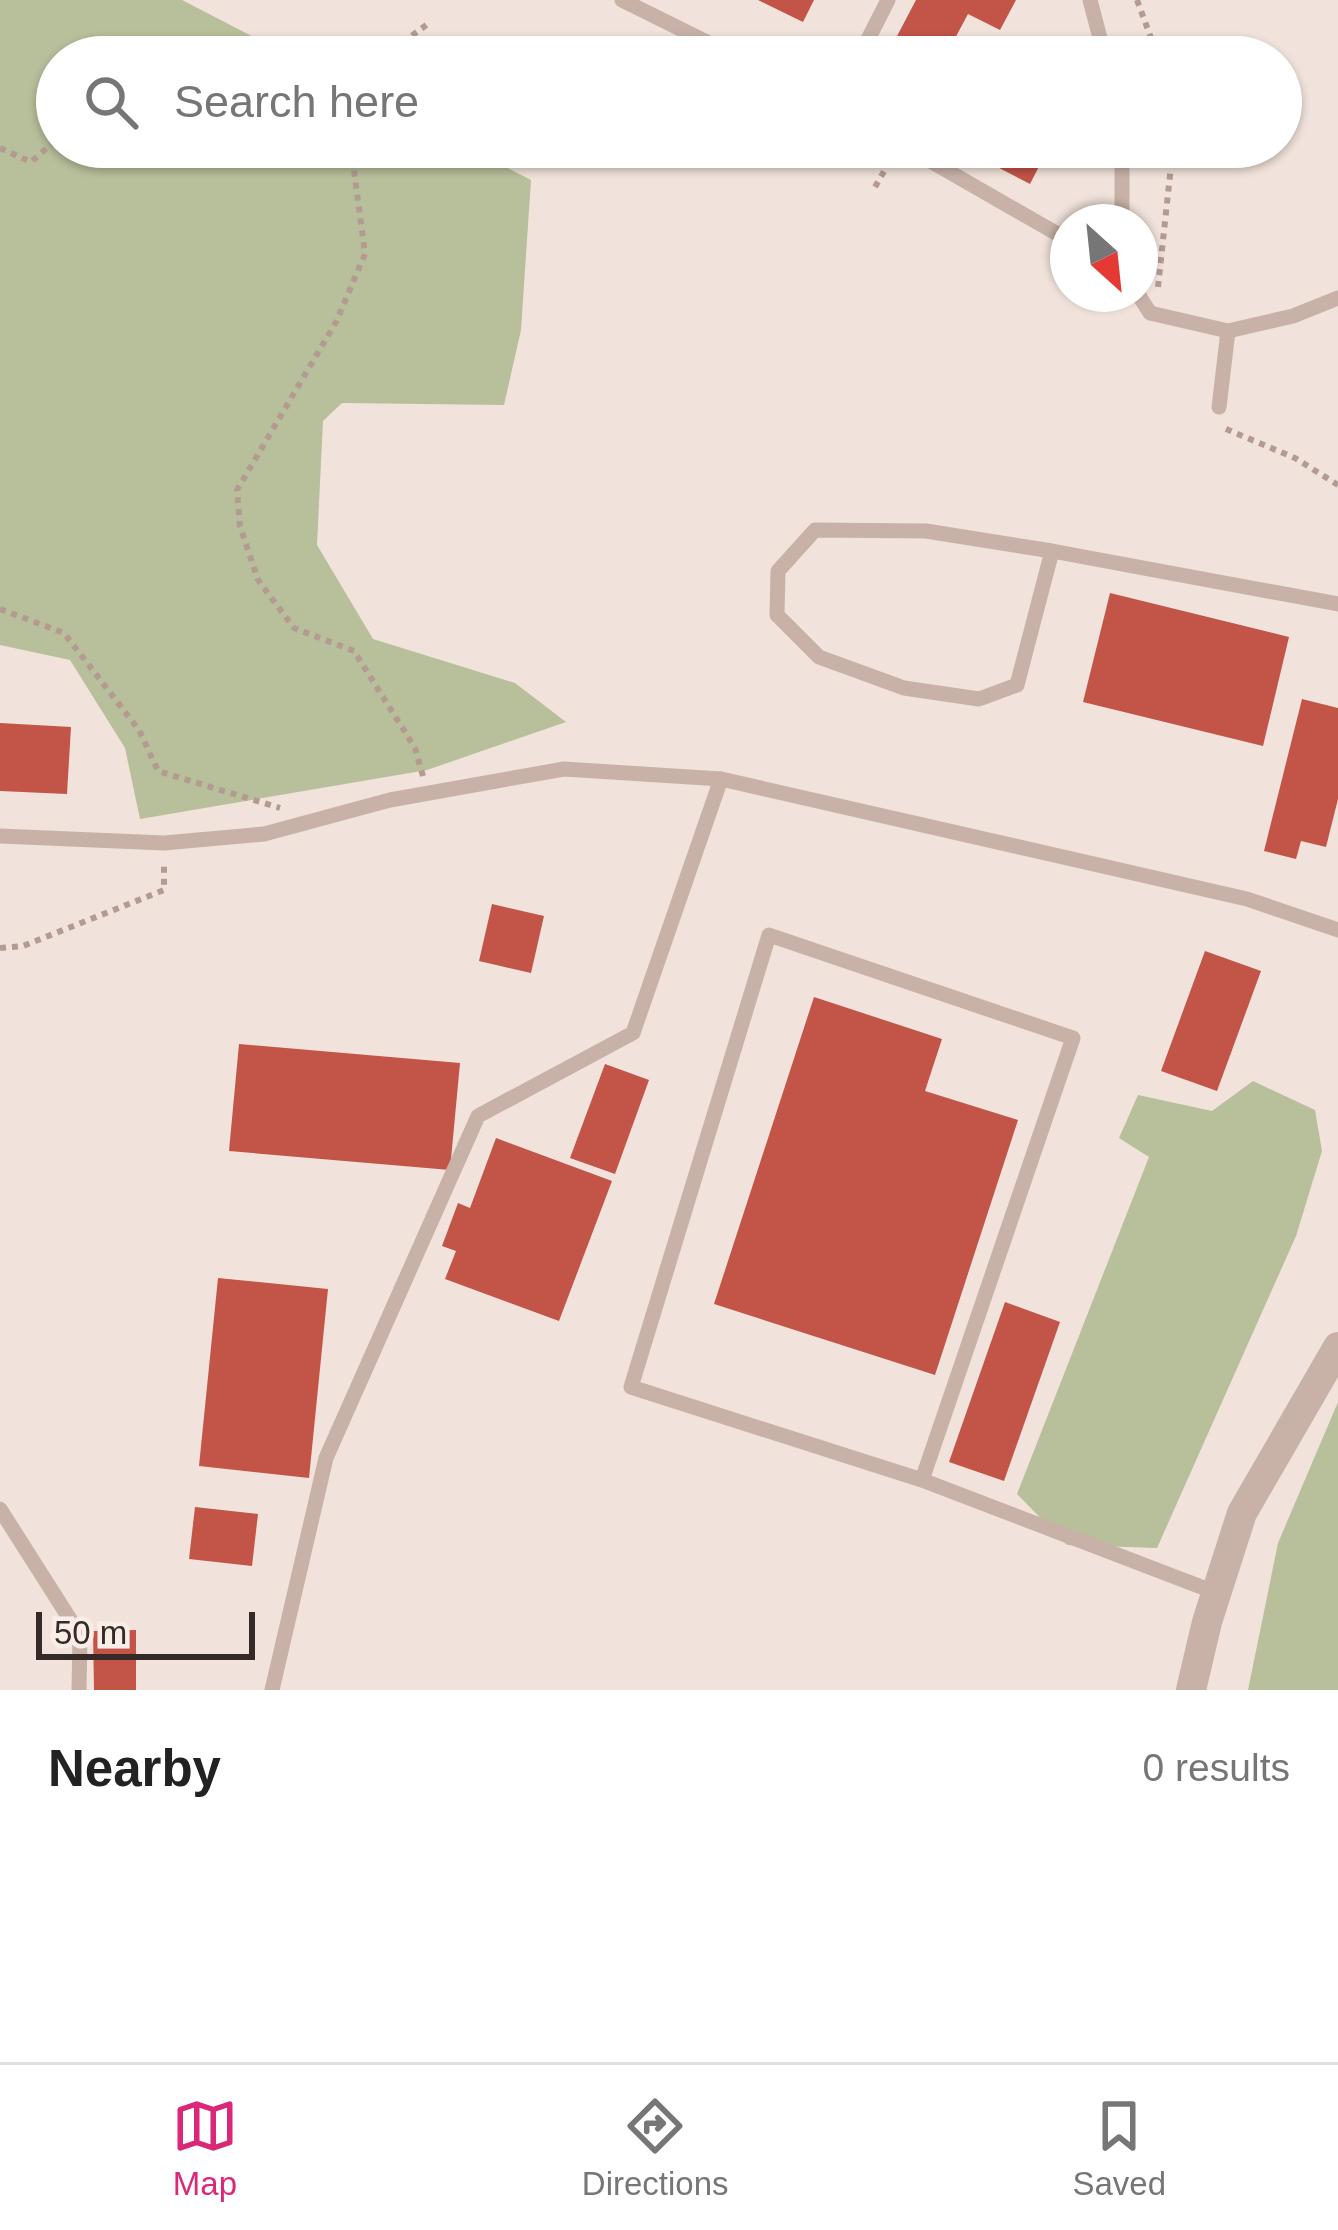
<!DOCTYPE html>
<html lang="en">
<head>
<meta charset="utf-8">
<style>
	body { margin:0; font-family:Helvetica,sans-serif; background:#f2f2f2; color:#222 }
	.compass { position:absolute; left:1050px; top:204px; width:108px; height:108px; border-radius:50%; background:#fff; box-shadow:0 3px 9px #0004; rotate:153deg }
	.scale { position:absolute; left:36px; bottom:30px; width:219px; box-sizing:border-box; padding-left:12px; border:6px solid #352a27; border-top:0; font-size:33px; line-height:42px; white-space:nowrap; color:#352a27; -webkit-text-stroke:9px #f9eee7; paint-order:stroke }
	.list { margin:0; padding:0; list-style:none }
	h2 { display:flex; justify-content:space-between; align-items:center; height:156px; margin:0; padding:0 48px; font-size:51px }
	h2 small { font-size:39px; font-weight:400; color:#767676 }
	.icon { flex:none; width:66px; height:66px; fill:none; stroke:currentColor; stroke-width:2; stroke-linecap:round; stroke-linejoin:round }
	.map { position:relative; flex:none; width:1338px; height:1690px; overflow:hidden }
	.search { position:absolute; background:#fff; box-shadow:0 3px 9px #0004; left:36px; right:36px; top:36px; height:132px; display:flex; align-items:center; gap:30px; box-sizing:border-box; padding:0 42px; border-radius:66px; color:#767676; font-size:45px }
	.sheet { height:372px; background:#fff }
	nav { display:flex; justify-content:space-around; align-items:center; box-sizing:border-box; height:168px; border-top:3px solid #e0e0e0; background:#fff; font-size:33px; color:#767676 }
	nav a { display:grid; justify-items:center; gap:6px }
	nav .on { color:#db2777 }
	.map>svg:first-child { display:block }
	.green { fill:#b8bf9b }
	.building { fill:#c25448 }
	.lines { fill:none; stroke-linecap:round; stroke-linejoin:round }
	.path { stroke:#b49b91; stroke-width:6; stroke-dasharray:6 6; stroke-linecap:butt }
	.service { stroke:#c8b2a7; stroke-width:15 }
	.minor { stroke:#c8b2a7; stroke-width:30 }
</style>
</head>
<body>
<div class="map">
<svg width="1338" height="1690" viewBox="0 0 1338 1690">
	<rect width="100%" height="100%" fill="#f1e3db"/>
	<g class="green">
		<polygon points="0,0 182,0 292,57 57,57 57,147 467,147 531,180 521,330 504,405 342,403 323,421 317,545 373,639 515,683 566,722 427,770 140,819 125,748 70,660 0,645"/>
		<polygon points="1253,1081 1315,1110 1322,1151 1296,1236 1157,1548 1067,1545 1017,1494 1149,1157 1119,1138 1138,1095 1212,1111"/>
		<polygon points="1338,1402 1338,1690 1248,1690 1278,1543"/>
	</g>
	<g class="building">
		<polygon points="758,0 814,0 803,22"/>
		<polygon points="916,0 1016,0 1000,30 968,14 945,57 886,57"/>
		<polygon points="959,147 1049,147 1030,184"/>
		<polygon points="1110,593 1289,637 1263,746 1083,702"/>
		<polygon points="1302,699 1338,708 1338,799 1326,847 1301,841 1296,859 1264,851"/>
		<polygon points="0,723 71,727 67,794 0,791"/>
		<polygon points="492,904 544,916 531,973 479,961"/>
		<polygon points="1205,951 1261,971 1217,1091 1161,1071"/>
		<polygon points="814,997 942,1039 925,1091 1018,1120 935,1375 714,1304"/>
		<polygon points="239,1044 460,1063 450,1170 229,1151"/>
		<polygon points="605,1064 649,1080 615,1174 570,1158"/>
		<polygon points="496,1138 612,1181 559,1321 445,1279 456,1251 442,1246 458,1203 470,1208"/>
		<polygon points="218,1278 328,1289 309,1478 199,1466"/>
		<polygon points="1005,1302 1060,1322 1004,1481 949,1462"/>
		<polygon points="195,1507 258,1514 252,1566 189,1559"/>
		<polygon points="136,1630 136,1690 94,1690 93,1631"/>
	</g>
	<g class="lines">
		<g class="path">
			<polyline points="1137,0 1158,57"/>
			<polyline points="130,57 136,49 224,57"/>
			<polyline points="383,57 429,23"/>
			<polyline points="351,147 365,254 336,322 237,490 240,526 258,580 294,628 354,651 415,748 423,776"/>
			<polyline points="0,148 31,162 57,139"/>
			<polyline points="875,187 890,161"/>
			<polyline points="1158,287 1173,147"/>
			<polyline points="1226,429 1295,458 1338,485"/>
			<polyline points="0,609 64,633 139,730 158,771 280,808"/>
			<polyline points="0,948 23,946 164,890 164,865"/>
		</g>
		<g class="service">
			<polyline points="622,0 737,57"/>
			<polyline points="1090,0 1105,57"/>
			<polyline points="859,57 888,0"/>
			<polyline points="906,147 1068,240"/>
			<polyline points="1122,147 1122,222"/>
			<polyline points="1138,294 1150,313 1228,331 1293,316 1338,298"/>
			<polyline points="1219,407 1228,331"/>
			<polyline points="1052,551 1017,685 979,699 904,688 819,657 777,615 778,571 815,530 926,531 1052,551 1338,604"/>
			<polyline points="0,836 164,843 264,834 390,800 564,769 721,779 1247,899 1338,930"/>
			<polyline points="922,1480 1073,1038 769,935 631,1387 922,1480 1217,1593"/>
			<polyline points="0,1509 80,1635 79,1690"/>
			<polyline points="272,1690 326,1458 478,1116 633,1033 721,779"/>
		</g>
		<polyline class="minor" points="1191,1690 1207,1622 1242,1513 1338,1347"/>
	</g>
</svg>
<svg class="compass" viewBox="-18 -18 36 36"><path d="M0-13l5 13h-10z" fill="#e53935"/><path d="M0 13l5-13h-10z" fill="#767676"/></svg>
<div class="scale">50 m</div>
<div class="search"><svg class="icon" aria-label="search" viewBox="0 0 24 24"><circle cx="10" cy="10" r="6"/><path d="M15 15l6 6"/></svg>Search here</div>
</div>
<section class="sheet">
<h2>Nearby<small>0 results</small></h2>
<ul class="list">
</ul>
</section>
<nav>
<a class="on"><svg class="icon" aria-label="map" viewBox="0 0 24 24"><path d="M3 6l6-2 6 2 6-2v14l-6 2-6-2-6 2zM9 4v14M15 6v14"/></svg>Map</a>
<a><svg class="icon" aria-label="directions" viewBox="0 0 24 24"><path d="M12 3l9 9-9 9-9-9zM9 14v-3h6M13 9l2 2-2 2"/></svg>Directions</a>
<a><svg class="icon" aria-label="saved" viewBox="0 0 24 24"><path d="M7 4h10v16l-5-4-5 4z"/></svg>Saved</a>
</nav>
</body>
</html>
